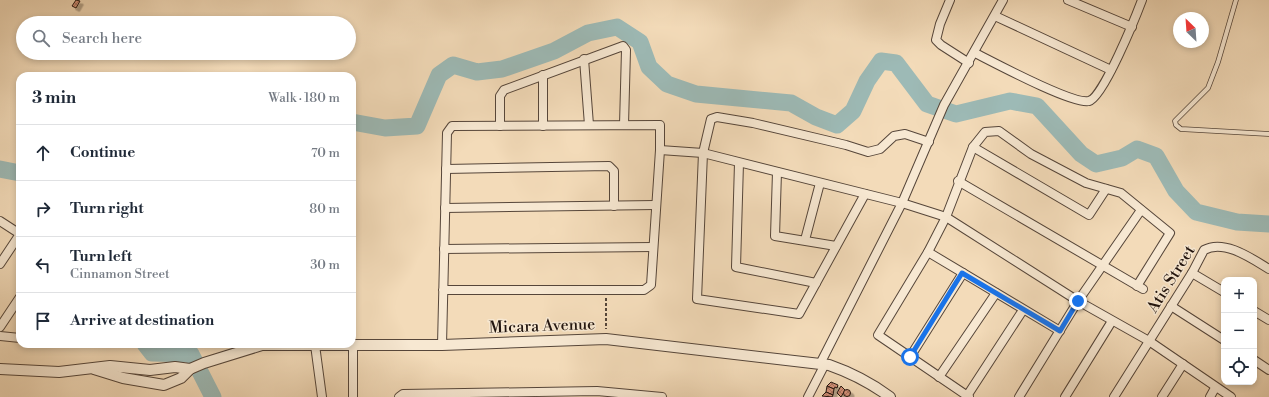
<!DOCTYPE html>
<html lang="en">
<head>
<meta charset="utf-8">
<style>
	body { margin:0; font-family:"Libre Bodoni",serif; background:#f2f2f3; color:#1f2937 }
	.controls { position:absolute; right:12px; bottom:12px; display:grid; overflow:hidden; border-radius:8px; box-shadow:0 2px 6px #0003 }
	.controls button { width:36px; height:36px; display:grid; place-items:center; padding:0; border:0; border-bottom:1px solid #e0e1e3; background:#fff; color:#1f2937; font:20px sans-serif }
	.compass { position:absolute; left:1173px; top:12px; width:36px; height:36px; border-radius:50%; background:#fff; box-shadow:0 2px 6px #0003; rotate:335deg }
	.stop { position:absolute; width:12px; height:12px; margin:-9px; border:3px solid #1a73e8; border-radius:50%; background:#fff }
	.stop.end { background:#1a73e8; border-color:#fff; box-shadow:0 1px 4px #0008 }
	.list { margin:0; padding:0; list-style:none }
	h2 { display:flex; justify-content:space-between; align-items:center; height:52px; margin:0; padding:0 16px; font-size:17px }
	h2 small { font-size:13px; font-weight:400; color:#747a83 }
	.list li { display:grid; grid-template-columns:26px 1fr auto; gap:12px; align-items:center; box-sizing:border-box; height:56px; padding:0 16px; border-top:1px solid #e0e1e3 }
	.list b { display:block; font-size:15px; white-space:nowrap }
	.list p { margin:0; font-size:13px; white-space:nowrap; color:#747a83 }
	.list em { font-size:13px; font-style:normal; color:#747a83 }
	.icon { flex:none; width:22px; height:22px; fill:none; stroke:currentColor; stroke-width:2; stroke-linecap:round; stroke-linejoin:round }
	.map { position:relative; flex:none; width:1269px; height:397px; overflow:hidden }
	.search { position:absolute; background:#fff; box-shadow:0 2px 6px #0003; left:16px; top:16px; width:340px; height:44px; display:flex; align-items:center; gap:10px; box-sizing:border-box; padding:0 14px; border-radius:22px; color:#747a83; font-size:15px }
	.panel { position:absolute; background:#fff; box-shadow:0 2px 6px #0003; left:16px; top:72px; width:340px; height:276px; border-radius:12px }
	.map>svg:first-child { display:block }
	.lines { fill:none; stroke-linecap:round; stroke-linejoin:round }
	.river { stroke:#9dbab6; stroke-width:17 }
	.building { fill:url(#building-cross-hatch); stroke:#22150f; filter:url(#shadow) }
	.service-casing { stroke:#56463a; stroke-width:5.5 }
	.minor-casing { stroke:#56463a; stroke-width:10 }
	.tertiary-casing { stroke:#56463a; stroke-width:12 }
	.path { stroke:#22150f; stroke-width:1.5; stroke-dasharray:3 2; stroke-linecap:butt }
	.service { stroke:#f7e8d2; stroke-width:4 }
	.minor { stroke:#f7e8d2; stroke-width:8 }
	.tertiary { stroke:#f7e8d2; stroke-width:10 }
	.route { stroke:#1a73e8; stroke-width:5 }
	.labels { text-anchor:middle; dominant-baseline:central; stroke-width:3; stroke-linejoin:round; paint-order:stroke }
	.street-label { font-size:16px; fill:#22150f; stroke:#f7e8d2 }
</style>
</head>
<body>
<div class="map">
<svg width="1269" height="397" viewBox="0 0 1269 397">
	<defs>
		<pattern id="building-cross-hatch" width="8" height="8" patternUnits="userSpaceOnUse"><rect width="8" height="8" fill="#d5927a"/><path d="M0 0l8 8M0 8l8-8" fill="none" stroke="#ac7662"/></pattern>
		<filter id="shadow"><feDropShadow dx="3.5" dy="3.5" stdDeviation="0" flood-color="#0004"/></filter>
	</defs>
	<rect width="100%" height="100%" fill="#f3dbb9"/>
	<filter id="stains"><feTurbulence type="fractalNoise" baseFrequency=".005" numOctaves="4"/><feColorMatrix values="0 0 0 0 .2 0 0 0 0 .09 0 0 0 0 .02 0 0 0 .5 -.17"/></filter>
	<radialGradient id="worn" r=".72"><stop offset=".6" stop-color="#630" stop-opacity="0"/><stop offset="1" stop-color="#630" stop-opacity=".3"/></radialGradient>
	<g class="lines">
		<g class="river">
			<polyline points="352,122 385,128 417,126 439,75 453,65 477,72 502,69 554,51 588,33 617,27 640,42 649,67 667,84 696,94 791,103 816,117 837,125 853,111 867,81 881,61 896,63 927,104 956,114 1010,101 1037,106 1081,154 1096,164 1122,158 1137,149 1156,156 1176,191 1196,212 1237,222 1269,224"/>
			<polyline points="0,169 20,173"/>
			<polyline points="145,344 152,353 191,354 213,397"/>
		</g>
	</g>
	<g class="building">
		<polygon points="76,0 80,1 76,8 72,6"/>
		<rect x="80" y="19" width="11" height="4"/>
		<polygon points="831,382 838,385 837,388 835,387 834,389 827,386"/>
		<polygon points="827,386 834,389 833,395 826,392"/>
		<polygon points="841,386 845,390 841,397 837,393"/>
		<circle cx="847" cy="393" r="3.5"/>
		<polygon points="826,392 833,395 832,397 822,396"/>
	</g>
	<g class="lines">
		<defs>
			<polyline id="service" points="1236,0 1218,62 1208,88 1175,121 1176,125 1181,129 1269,134"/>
			<g id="minor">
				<polyline points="950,0 940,24 936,40 941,45 969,63"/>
				<polyline points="1068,0 1132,27"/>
				<polyline points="995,16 1111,70"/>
				<path d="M975,53C993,62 1073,105 1089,101C1103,98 1136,16 1142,0"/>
				<polyline points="584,59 589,125"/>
				<polyline points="543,75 543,126"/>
				<polyline points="500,126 500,96 504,90 623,46 626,50 624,125"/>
				<polyline points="973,147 1089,215 1106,189"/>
				<polyline points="660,150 703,153 902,203 946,217 1078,301 1149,341 1231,397"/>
				<polyline points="739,163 736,267 816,283"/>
				<polyline points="446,169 609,166 614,171 614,206"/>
				<polyline points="777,172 775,236 836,246"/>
				<polyline points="958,181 1143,289"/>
				<polyline points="865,194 799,314 697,299 703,153 711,119 717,117 753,123 846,145 868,152 880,149 894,136 905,134 929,142"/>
				<polyline points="445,208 655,205"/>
				<polyline points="0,221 20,234"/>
				<polyline points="805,240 820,183"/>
				<polyline points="444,249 653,247"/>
				<polyline points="928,252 1060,331"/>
				<polyline points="0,264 20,234"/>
				<polyline points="1192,273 1224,292"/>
				<polyline points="1171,306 1224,340"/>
				<polyline points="1254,311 1269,320"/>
				<polyline points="0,327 20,297"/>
				<polyline points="0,336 20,338"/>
				<polyline points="315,345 322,397"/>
				<polyline points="353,345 353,397"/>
				<path d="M442,345C444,274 445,203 447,133L452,126L660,125V150L651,285L644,290H443"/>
				<polyline points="910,357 963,273"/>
				<polyline points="1254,360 1269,370"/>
				<polyline points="820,364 902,203 944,105 1003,0"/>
				<polyline points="939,377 996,293"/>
				<polyline points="967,396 1023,310"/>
				<polyline points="399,397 403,394 597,391 662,397"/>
				<polyline points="808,397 825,364"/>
				<polyline points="969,397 878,335 928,252 946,217 973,147 985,132 999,131 1031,154 1086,183 1121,193 1170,233 1137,286"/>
				<polyline points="1019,397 1078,301 1141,210"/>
				<polyline points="1065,397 1112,321"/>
				<path d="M1114,397L1192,273L1204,250C1224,239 1251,258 1269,269"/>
				<polyline points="1162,397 1183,364"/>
				<polyline points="1210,397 1215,388"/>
			</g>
			<g id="tertiary">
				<polyline points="0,369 59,372 110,366 150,370 175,367 190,369"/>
				<path d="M94,369L123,378L164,385L181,378L190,369L204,363L262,345H442L606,339L829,365C852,373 871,383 890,397"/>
			</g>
		</defs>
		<use href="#service" class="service-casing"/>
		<use href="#minor" class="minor-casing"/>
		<use href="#tertiary" class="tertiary-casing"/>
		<polyline class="path" points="606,298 606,329"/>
		<use href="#service" class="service"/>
		<use href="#minor" class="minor"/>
		<use href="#tertiary" class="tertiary"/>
	</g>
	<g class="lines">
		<polyline class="route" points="910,357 962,273 1060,331 1078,301"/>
	</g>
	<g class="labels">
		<g class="street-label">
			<text transform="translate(1171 279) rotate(-58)">Atis Street</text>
			<text transform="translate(542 326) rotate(-2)">Micara Avenue</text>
		</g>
	</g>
	<rect width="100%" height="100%" filter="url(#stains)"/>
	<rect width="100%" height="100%" fill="url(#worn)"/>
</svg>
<div class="controls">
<button>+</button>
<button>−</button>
<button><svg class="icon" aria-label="locate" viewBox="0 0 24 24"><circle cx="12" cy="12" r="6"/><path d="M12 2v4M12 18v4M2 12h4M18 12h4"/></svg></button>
</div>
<svg class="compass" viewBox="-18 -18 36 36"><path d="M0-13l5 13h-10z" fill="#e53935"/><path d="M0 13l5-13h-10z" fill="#747a83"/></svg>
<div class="stop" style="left:910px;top:357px"></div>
<div class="stop end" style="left:1078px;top:301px"></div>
<div class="search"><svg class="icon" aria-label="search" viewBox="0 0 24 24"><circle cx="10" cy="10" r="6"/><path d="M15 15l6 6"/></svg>Search here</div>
<section class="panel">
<h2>3 min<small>Walk · 180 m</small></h2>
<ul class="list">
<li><svg class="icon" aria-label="ahead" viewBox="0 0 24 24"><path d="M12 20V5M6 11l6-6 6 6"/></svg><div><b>Continue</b></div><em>70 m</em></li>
<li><svg class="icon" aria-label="right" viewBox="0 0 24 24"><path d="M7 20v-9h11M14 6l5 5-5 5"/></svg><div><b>Turn right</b></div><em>80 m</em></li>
<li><svg class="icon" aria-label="left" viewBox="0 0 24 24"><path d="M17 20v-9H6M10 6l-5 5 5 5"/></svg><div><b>Turn left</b><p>Cinnamon Street</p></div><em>30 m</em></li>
<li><svg class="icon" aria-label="arrive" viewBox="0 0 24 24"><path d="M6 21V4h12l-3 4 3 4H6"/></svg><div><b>Arrive at destination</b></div></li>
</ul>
</section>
</div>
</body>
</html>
